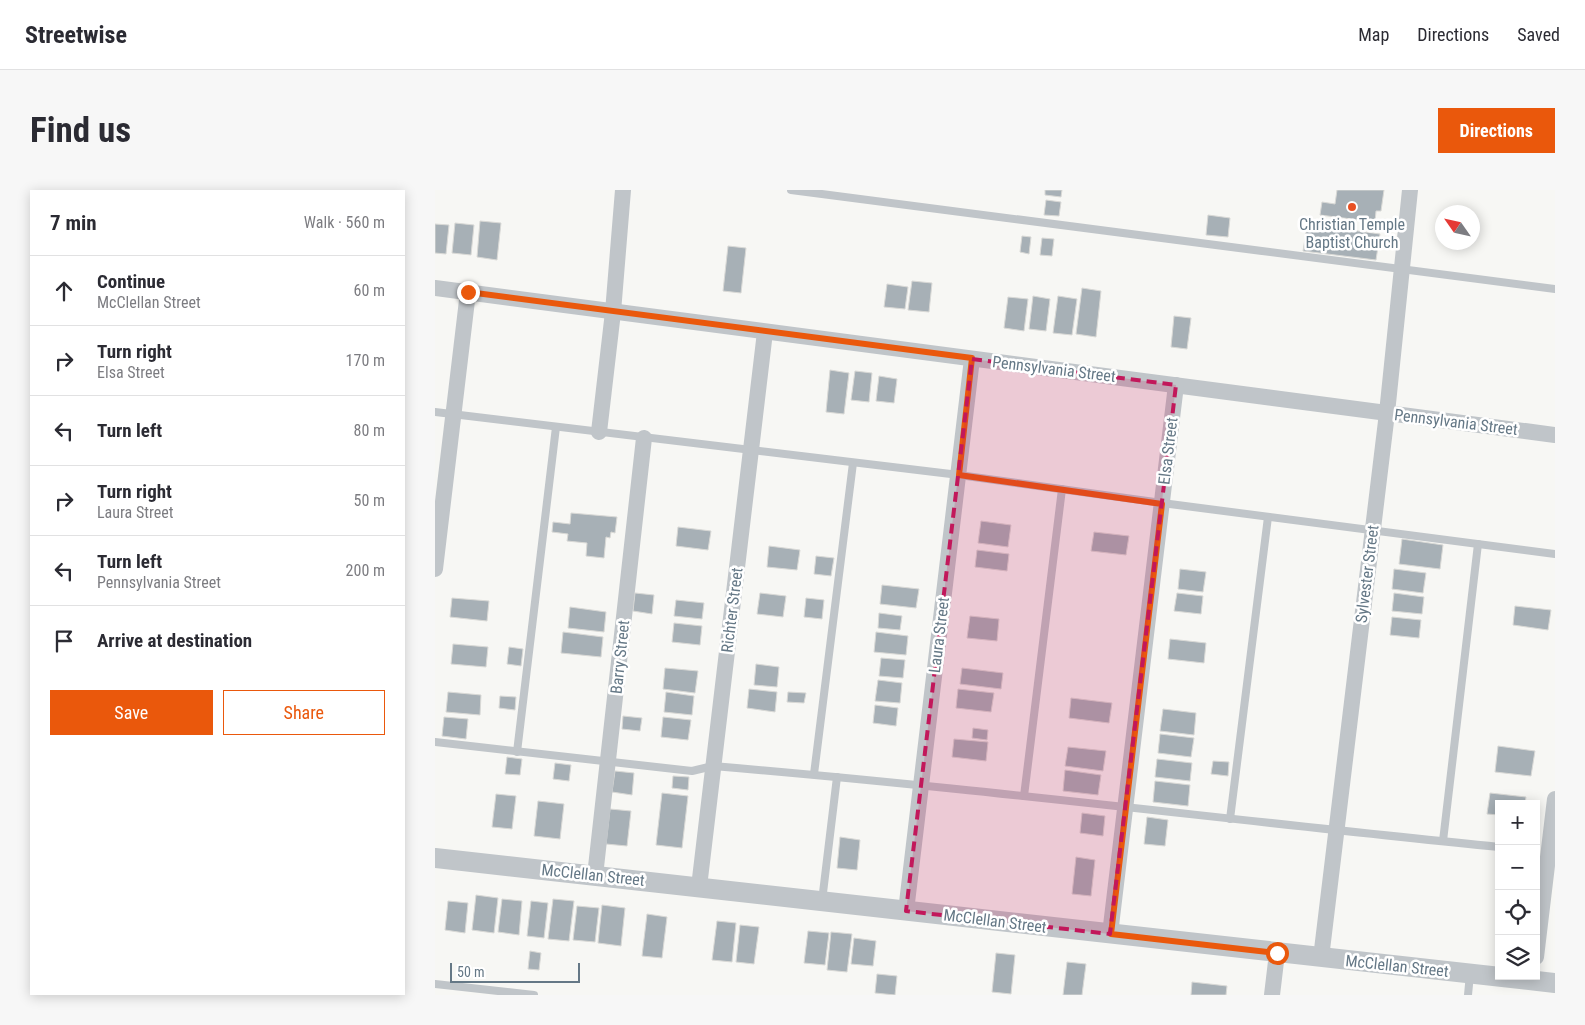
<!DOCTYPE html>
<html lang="en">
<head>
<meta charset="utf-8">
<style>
	body { margin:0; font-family:"Roboto Condensed",sans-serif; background:#f7f7f7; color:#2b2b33 }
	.controls { position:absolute; right:15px; bottom:15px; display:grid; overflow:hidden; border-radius:0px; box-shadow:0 2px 12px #0003 }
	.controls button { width:45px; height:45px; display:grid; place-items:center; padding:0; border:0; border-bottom:1px solid #e1e1e2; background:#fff; color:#2b2b33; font:25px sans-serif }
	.compass { position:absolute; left:1000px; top:15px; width:45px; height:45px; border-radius:50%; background:#fff; box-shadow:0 2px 12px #0003; rotate:304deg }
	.scale { position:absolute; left:15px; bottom:12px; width:130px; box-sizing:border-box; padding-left:5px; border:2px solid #657886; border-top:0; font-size:14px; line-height:18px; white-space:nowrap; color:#657886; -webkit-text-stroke:4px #fff; paint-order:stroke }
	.stop { position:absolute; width:15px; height:15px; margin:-11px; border:4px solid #ea580c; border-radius:50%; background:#fff }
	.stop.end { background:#ea580c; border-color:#fff; box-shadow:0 1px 5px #0008 }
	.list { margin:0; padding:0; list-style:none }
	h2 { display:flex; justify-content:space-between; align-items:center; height:65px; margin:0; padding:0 20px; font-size:21px }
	h2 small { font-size:16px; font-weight:400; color:#7c7c81 }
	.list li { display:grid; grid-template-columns:32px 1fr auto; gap:15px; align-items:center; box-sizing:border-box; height:70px; padding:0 20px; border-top:1px solid #e1e1e2 }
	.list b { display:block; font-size:19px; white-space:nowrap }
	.list p { margin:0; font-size:16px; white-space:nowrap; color:#7c7c81 }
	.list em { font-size:16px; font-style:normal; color:#7c7c81 }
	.actions { display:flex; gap:10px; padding:15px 20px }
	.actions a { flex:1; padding:11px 0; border:1px solid #ea580c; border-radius:0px; text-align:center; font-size:18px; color:#ea580c }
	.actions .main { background:#ea580c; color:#fff }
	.icon { flex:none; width:28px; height:28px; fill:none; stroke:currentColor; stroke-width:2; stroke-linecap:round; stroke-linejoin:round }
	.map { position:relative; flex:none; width:1120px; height:805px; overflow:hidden; border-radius:0px }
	header { display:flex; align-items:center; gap:30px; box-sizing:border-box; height:70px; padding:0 25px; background:#fff; border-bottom:1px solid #e1e1e2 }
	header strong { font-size:24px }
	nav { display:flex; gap:28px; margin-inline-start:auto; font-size:18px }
	.intro { display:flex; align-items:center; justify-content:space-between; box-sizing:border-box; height:120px; padding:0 30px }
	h1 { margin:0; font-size:35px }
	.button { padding:12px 22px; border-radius:0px; background:#ea580c; color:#fff; font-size:18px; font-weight:700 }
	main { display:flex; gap:30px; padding:0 30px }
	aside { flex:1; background:#fff; border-radius:0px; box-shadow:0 2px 12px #0003 }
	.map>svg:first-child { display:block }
	.building { fill:#a7b0b6; stroke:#d9d9d6 }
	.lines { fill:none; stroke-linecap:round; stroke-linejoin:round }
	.service { stroke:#c0c5c9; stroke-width:8 }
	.minor { stroke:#c0c5c9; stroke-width:16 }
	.tertiary { stroke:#c0c5c9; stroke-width:20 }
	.route { stroke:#ea580c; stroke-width:6 }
	.marked { fill:#c2185b; fill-opacity:0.2; stroke:#c2185b; stroke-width:4; stroke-dasharray:10 6; stroke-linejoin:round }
	.poi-dot { fill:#e85124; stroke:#fff; stroke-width:2 }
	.labels { text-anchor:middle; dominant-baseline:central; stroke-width:5; stroke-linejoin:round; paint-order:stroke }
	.poi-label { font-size:16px; fill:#657886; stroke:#fff }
	.street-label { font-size:16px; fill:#657886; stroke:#fff }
</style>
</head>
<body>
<header>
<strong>Streetwise</strong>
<nav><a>Map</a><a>Directions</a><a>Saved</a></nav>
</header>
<div class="intro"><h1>Find us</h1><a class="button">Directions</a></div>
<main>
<aside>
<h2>7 min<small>Walk · 560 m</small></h2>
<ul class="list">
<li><svg class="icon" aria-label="ahead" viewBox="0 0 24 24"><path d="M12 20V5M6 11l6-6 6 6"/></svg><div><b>Continue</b><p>McClellan Street</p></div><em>60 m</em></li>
<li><svg class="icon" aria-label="right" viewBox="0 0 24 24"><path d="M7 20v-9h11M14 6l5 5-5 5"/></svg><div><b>Turn right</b><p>Elsa Street</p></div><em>170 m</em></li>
<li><svg class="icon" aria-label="left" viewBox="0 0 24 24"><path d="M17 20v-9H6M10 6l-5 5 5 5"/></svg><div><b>Turn left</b></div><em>80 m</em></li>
<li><svg class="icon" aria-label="right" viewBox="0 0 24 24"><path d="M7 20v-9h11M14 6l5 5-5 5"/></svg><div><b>Turn right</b><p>Laura Street</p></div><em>50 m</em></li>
<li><svg class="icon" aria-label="left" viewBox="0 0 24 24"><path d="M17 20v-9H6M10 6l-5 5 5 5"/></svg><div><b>Turn left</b><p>Pennsylvania Street</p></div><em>200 m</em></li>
<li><svg class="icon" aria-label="arrive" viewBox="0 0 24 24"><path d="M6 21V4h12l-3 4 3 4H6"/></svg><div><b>Arrive at destination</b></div></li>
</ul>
<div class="actions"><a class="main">Save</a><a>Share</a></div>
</aside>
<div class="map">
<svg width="1120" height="805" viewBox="0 0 1120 805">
	<rect width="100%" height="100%" fill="#f7f7f4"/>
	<g class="building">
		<polygon points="610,0 627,0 626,7 610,5"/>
		<polygon points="902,0 949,0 946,21 941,21 940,32 885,25 887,12 900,14"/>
		<polygon points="611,10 626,12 624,26 609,25"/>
		<polygon points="773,25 795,28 793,47 771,45"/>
		<polygon points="873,30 909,35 908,39 945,44 941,70 868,61"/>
		<polygon points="45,31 66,33 62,70 42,67"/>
		<polygon points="20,33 39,35 36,65 17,63"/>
		<polygon points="0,34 14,35 11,64 0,63"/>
		<polygon points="587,46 596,47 594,64 585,62"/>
		<polygon points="607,48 619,49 617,66 605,65"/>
		<polygon points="293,56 311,58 306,103 288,101"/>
		<polygon points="477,91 497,93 494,122 473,120"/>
		<polygon points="452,94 473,97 470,119 449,117"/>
		<polygon points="647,98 666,101 661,147 641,144"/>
		<polygon points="598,106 615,109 611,141 594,139"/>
		<polygon points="623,106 642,109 637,145 618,143"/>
		<polygon points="573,107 593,109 589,141 569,138"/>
		<polygon points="739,126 756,128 752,159 736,157"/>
		<polygon points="395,180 414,183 409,224 391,222"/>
		<polygon points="420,181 437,183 434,212 416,210"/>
		<polygon points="444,186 462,189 459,213 441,211"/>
		<polygon points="136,323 182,327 180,343 176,342 175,348 171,347 169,368 151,366 152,353 132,351 133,344 117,342 118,332 135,334"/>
		<polygon points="546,331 576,335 573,357 543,353"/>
		<polygon points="243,337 276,341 273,360 241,356"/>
		<polygon points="659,342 694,346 691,365 656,361"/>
		<polygon points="967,349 1008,355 1005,379 964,374"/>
		<polygon points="334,356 365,360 362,380 332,377"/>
		<polygon points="542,360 574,364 572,381 540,377"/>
		<polygon points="381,366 399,368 396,386 379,384"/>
		<polygon points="745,379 771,382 768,402 743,399"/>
		<polygon points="959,379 991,383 988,403 957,399"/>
		<polygon points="447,395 484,399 481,418 445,414"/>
		<polygon points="200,403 219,405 217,424 198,421"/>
		<polygon points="325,403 351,406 348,427 322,424"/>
		<polygon points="742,403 768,406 766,424 739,421"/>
		<polygon points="959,403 989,407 987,424 957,421"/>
		<polygon points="17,408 54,411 52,431 15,427"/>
		<polygon points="371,408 389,410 387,429 369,427"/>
		<polygon points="241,410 269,413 267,429 239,426"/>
		<polygon points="1080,416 1116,420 1113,440 1078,435"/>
		<polygon points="135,417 171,422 169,442 133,438"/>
		<polygon points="444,423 467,426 465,440 443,438"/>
		<polygon points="535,426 564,429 562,451 532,448"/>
		<polygon points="957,427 986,430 984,448 955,445"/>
		<polygon points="239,433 267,436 265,455 237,452"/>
		<polygon points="128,442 168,447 166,467 126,463"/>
		<polygon points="441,442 473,446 471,465 439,462"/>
		<polygon points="735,449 771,453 769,473 733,469"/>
		<polygon points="18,454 53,457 51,477 16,474"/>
		<polygon points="74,457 88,459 86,476 72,474"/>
		<polygon points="446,468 470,470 468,488 444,486"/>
		<polygon points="321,474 344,477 342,497 319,495"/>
		<polygon points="230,478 263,481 260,503 228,499"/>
		<polygon points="527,478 568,483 566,499 525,494"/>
		<polygon points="443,490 467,493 465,513 440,511"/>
		<polygon points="314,499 342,502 340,522 312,518"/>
		<polygon points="523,499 559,503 556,522 521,518"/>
		<polygon points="13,502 46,505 45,525 11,522"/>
		<polygon points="231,502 259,506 257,525 229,522"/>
		<polygon points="353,502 371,503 369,513 352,512"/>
		<polygon points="65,506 81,507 80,520 64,518"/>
		<polygon points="636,508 677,513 674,533 634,528"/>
		<polygon points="440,515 463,518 461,536 438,533"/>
		<polygon points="728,519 761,523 759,545 725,541"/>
		<polygon points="188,526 207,528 205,541 187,539"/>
		<polygon points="9,527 33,529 31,549 7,546"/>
		<polygon points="228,527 256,530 253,550 226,547"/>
		<polygon points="538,538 553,540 552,550 537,548"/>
		<polygon points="725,544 759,548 756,567 723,563"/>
		<polygon points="519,549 553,552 551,571 517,567"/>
		<polygon points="1063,556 1100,561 1096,586 1060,582"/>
		<polygon points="633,557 671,561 668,581 630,576"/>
		<polygon points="72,567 87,569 85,585 70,584"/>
		<polygon points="722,569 757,573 755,591 720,587"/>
		<polygon points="778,571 794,572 793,586 776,584"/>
		<polygon points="120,573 136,575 134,591 118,589"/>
		<polygon points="630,580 666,585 663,605 628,601"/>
		<polygon points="180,581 199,583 197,605 177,602"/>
		<polygon points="238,586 254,587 253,600 237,598"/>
		<polygon points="720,591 755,595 753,616 718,612"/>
		<polygon points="227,603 253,606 247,658 221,655"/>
		<polygon points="1055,603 1091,607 1090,614 1064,614 1064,625 1052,624"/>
		<polygon points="61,604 81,606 77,639 57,637"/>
		<polygon points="103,611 129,614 125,649 99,646"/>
		<polygon points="175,619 196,621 192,656 171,654"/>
		<polygon points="647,623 670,626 668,646 645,643"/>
		<polygon points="712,627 733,630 730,656 709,654"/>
		<polygon points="405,647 425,650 422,680 402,678"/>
		<polygon points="641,667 660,670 656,706 637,704"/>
		<polygon points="41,705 63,708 59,743 37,740"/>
		<polygon points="67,709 87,711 84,745 63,742"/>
		<polygon points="118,709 139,711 134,751 113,749"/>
		<polygon points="13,711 33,713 30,743 10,740"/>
		<polygon points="96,711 113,713 109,748 92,746"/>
		<polygon points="167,715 190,718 186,756 163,753"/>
		<polygon points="142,716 164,718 160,752 138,750"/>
		<polygon points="212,724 232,727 227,768 207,766"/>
		<polygon points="282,731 301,733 297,772 277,770"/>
		<polygon points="305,735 324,737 319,774 301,772"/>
		<polygon points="373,741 394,743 390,775 369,773"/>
		<polygon points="396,742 417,744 412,782 392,780"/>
		<polygon points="419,748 441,751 438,776 416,774"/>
		<polygon points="95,761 106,763 104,780 93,779"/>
		<polygon points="561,763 580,765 576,804 557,802"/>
		<polygon points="632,772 651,774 647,805 628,805"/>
		<polygon points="442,784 462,786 460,805 440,803"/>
		<polygon points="757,792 792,796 791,805 756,805"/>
	</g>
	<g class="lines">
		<g class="service">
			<polyline points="356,0 1120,99"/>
			<polyline points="0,222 524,285 727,313 1120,364"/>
			<path d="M0,552L257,581L278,576C541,598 802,631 1064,657"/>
			<polyline points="82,562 121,237"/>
			<polyline points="379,584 418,273"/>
			<polyline points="589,606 627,299"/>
			<polyline points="795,629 833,327"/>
			<polyline points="1008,651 1043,354"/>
			<polyline points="387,711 402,587"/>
			<polyline points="0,794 99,805"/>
			<polyline points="1033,805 1035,784"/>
		</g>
		<g class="minor">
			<polyline points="0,98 1120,245"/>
			<polyline points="164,242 178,122 188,0"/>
			<polyline points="0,379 33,102"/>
			<polyline points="160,686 209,248"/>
			<polyline points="264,697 330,142"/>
			<polyline points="471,721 537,169"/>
			<polyline points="675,744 741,195"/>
			<polyline points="1101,767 1120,609"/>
			<polyline points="886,768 952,223 975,0"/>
			<polyline points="837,805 842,763"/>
		</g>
		<polyline class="tertiary" points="0,668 1120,793"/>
	</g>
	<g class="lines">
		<polyline class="route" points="33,102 537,168 524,285 727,314 676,744 842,763"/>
	</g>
	<path class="marked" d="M537,169L741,195L675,744L471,721Z"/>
	<circle class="poi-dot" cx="917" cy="17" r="5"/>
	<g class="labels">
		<g class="poi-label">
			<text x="917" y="34">Christian Temple<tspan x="917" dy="18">Baptist Church</tspan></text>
		</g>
		<g class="street-label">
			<text transform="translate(619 179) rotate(7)">Pennsylvania Street</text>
			<text transform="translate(1021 232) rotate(7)">Pennsylvania Street</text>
			<text transform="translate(733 261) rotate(-83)">Elsa Street</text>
			<text transform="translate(932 384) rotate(-83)">Sylvester Street</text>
			<text transform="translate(297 420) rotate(-83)">Richter Street</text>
			<text transform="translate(504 445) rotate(-83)">Laura Street</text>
			<text transform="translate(185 467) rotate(-84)">Barry Street</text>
			<text transform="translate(158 685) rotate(6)">McClellan Street</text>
			<text transform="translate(560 731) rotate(7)">McClellan Street</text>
			<text transform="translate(962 776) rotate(6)">McClellan Street</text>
		</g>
	</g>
</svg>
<div class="controls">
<button>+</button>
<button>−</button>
<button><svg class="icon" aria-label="locate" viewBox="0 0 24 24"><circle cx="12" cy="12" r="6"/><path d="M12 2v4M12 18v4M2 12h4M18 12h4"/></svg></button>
<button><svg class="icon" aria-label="layers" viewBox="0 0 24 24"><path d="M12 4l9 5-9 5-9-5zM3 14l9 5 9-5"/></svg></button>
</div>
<svg class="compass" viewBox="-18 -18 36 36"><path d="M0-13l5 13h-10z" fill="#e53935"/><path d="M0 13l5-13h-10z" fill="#7c7c81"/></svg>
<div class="scale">50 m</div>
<div class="stop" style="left:842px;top:763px"></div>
<div class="stop end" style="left:33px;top:102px"></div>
</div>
</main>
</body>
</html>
